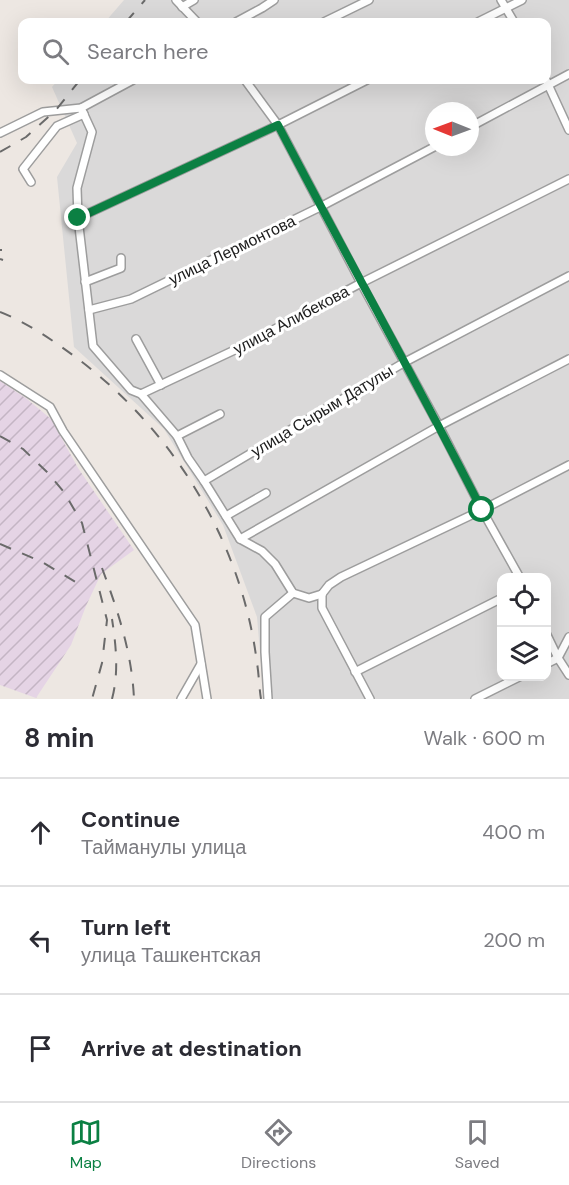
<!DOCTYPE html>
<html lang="en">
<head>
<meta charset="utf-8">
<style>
	body { margin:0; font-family:"DM Sans",sans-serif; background:#f2f2f3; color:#2b2b33 }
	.controls { position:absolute; right:18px; bottom:18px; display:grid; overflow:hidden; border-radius:12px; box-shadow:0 6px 24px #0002 }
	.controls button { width:54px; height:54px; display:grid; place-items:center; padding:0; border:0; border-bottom:2px solid #e1e1e2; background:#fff; color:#2b2b33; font:30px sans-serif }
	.compass { position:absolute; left:425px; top:102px; width:54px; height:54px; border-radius:50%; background:#fff; box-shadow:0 6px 24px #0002; rotate:271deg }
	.stop { position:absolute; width:18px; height:18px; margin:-14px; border:4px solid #0b8043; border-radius:50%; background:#fff }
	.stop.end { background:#0b8043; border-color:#fff; box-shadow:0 2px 6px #0008 }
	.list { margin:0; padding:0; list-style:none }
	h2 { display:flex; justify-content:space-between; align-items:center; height:78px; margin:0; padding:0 24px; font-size:26px }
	h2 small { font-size:20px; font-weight:400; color:#7c7c81 }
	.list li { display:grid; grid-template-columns:39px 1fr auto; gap:18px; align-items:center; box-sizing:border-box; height:108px; padding:0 24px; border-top:2px solid #e1e1e2 }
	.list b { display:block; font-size:22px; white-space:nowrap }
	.list p { margin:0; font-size:20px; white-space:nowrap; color:#7c7c81 }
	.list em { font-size:20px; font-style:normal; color:#7c7c81 }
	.icon { flex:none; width:33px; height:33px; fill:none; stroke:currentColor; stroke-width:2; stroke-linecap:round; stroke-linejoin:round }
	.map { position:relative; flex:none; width:569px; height:699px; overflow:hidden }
	.search { position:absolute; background:#fff; box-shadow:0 6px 24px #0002; left:18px; right:18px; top:18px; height:66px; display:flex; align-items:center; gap:15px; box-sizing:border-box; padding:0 21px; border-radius:12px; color:#7c7c81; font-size:22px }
	.sheet { height:402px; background:#fff }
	nav { display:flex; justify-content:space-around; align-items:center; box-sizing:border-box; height:84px; border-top:2px solid #e1e1e2; background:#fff; font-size:16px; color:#7c7c81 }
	nav a { display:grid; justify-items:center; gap:3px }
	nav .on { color:#0b8043 }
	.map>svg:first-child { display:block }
	.residential { fill:#dad9d9; fill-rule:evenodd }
	.industrial { fill:url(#industrial-furrows) }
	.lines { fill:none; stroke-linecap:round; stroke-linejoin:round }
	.minor-casing { stroke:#9d9d9d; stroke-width:10 }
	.minor { stroke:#fff; stroke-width:7 }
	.rail { stroke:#6a6a6a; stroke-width:2; stroke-dasharray:12 12; stroke-linecap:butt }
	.route { stroke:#0b8043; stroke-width:8 }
	.labels { text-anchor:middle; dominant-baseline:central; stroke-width:6; stroke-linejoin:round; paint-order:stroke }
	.street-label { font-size:16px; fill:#1c1c1c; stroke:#fff }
</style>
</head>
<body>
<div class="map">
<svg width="569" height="699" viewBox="0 0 569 699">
	<defs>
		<pattern id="industrial-furrows" width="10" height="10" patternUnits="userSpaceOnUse" patternTransform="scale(1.5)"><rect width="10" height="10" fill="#e5d4e5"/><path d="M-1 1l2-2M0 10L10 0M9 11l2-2" fill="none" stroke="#c4b5c4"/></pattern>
	</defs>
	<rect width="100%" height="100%" fill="#ede7e2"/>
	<path class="residential" d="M124,0H569V699H264L257,617L223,525L164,429L74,347L57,177L77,143L52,87L58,80H546V22H105ZM434,111H470V147H434ZM502,578H546V676H502Z"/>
	<polygon class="industrial" points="0,381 27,399 51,419 78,468 134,550 101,574 86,606 71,645 36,698 0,685"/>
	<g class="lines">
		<defs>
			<g id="minor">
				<polyline points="176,0 197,22"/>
				<polyline points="501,0 514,22"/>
				<polyline points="182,7 194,0"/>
				<polyline points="236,22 262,8 274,0"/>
				<polyline points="324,22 369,0"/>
				<polyline points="478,22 522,0"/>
				<polyline points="245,80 278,125 361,283 439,426 482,510 520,578"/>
				<polyline points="546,80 569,130"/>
				<polyline points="81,108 92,132 77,188 78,218 93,346 131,390 141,394 177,436 188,458 204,481 240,539 262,551 275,564 293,593 309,598 322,594"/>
				<polyline points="470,127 569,74"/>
				<polyline points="0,133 43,112 81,108 133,80"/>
				<polyline points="31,182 23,169 57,126 84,114"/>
				<polyline points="78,218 278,125 367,80"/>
				<polyline points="85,282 121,268 121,258"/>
				<polyline points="89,310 131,299 320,207 434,147"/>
				<polyline points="136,339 161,385"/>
				<polyline points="0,375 50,407 63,431 195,625 207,699"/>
				<polyline points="141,394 241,347 361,283 569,179"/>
				<polyline points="177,436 220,414"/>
				<polyline points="204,481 405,362 569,276"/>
				<polyline points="226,516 266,493"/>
				<polyline points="240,539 439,426 569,359"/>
				<polyline points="322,594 329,585 341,577 482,510 569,465"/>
				<polyline points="322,594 322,608 370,699"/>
				<polyline points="546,633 558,658 569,675"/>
				<polyline points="546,664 558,658 569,637"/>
				<polyline points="355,672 502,598"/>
				<polyline points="181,699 201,664"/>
				<polyline points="268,699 265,652 265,617 293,593"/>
				<polyline points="475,699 521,676"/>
			</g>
		</defs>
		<use href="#minor" class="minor-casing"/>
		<use href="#minor" class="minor"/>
		<g class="rail">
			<polyline points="126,22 145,0"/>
			<polyline points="0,152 26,137 56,110 80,80"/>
			<polyline points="0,250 2,250"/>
			<polyline points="0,259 3,260"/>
			<path d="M0,312C28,323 54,341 78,359C174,431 242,543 257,663C259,675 259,687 261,699"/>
			<polyline points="0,436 23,449 47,472 64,492 82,523 107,620 102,663 92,699"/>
			<polyline points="0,544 42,562 79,584"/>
			<path d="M102,568C118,611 132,653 134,699"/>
			<path d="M112,699C119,673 116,645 112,619"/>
		</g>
	</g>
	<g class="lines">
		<path class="route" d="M78,218L278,125C345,254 416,380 482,510"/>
	</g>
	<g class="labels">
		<g class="street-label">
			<text transform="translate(232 250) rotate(-26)">улица Лермонтова</text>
			<text transform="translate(291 320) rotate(-28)">улица Алибекова</text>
			<text transform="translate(322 411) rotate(-31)">улица Сырым Датулы</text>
		</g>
	</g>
</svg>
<div class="controls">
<button><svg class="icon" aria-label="locate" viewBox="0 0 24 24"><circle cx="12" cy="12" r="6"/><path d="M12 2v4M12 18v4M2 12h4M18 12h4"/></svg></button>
<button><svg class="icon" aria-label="layers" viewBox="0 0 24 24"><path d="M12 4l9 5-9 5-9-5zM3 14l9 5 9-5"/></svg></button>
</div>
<svg class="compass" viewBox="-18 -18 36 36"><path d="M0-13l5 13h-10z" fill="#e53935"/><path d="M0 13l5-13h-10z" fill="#7c7c81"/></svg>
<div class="stop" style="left:482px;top:510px"></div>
<div class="stop end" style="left:78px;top:218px"></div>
<div class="search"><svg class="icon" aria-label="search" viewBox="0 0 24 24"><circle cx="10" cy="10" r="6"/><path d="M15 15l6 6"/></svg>Search here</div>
</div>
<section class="sheet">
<h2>8 min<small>Walk · 600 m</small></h2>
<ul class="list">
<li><svg class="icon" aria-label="ahead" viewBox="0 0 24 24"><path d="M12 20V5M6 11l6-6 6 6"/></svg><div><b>Continue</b><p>Тайманулы улица</p></div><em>400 m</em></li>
<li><svg class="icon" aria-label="left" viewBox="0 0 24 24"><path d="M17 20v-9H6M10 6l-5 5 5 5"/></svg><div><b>Turn left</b><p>улица Ташкентская</p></div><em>200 m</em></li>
<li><svg class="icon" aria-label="arrive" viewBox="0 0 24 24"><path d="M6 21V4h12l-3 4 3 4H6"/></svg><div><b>Arrive at destination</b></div></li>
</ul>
</section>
<nav>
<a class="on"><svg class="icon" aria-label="map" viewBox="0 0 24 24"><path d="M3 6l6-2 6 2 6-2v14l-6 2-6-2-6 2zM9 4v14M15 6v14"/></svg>Map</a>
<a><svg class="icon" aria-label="directions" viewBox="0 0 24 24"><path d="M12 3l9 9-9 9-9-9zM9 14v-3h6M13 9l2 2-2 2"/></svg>Directions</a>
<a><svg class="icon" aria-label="saved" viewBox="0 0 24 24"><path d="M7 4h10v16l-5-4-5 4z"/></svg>Saved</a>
</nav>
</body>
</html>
